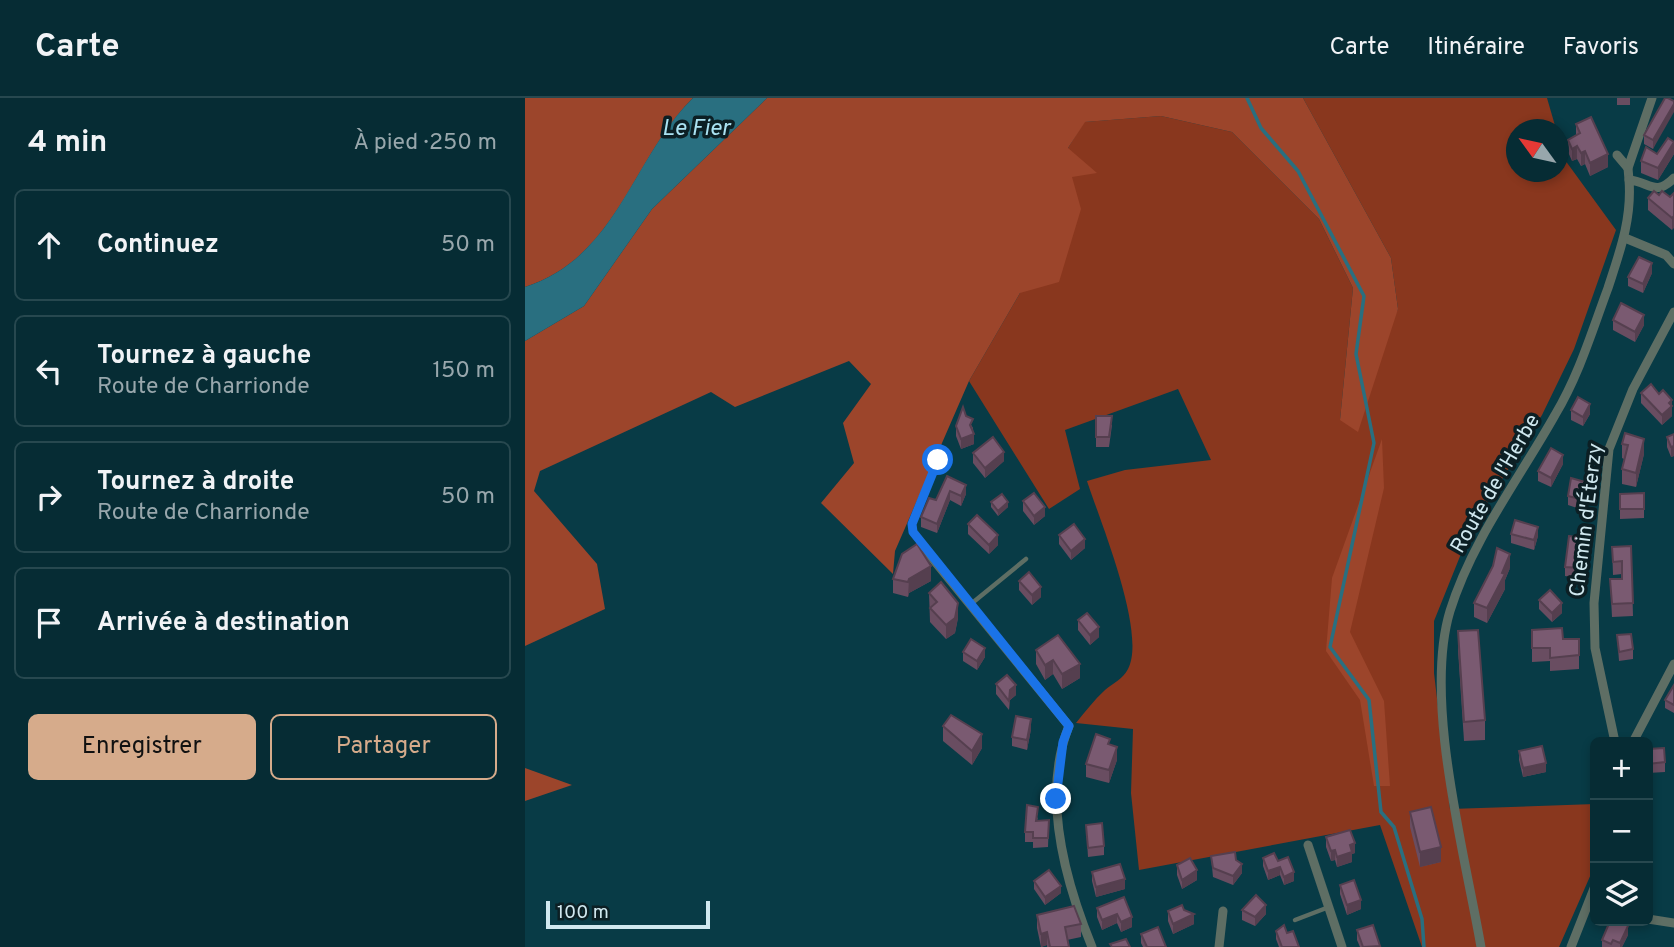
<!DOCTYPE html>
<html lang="fr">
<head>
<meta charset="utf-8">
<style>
	body { margin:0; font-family:Overpass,sans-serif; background:#143840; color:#f1f3f6 }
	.controls { position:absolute; right:21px; bottom:21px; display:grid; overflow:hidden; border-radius:10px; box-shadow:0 4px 10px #0003 }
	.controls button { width:63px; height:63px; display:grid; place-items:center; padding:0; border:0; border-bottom:2px solid #27484f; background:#062c34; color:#f1f3f6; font:35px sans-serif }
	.compass { position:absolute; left:981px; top:21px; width:63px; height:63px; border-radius:50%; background:#062c34; box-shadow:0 4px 10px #0003; rotate:303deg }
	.scale { position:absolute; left:21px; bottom:18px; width:164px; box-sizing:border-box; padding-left:7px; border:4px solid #d0e8ef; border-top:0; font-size:19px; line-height:24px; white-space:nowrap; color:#d0e8ef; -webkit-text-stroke:5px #0c1f24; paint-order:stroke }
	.stop { position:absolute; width:21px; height:21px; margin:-16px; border:5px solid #1a73e8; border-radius:50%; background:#fff }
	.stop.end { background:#1a73e8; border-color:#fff; box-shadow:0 2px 7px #0008 }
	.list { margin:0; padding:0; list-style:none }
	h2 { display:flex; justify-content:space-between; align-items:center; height:91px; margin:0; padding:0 28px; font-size:30px }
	h2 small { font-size:23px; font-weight:400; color:#98a7ac }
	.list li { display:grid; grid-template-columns:46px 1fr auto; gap:21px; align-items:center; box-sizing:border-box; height:112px; margin:0 14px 14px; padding:0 14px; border:2px solid #27484f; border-radius:10px }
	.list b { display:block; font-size:26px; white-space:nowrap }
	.list p { margin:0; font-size:23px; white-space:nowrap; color:#98a7ac }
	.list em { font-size:23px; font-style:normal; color:#98a7ac }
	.actions { display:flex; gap:14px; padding:21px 28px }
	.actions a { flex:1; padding:16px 0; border:2px solid #d6ab8b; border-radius:10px; text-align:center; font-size:24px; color:#d6ab8b }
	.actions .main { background:#d6ab8b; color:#111 }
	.icon { flex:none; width:38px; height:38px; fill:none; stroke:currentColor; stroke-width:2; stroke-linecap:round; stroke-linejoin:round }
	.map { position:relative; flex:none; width:1149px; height:849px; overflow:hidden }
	header { display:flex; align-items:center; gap:42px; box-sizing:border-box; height:98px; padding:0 35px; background:#062c34; border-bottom:2px solid #27484f }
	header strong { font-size:33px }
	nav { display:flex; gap:38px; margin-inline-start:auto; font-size:24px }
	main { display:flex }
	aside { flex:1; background:#062c34 }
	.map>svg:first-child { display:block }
	.green { fill:#89371e }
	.forest { fill:#9c452b }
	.water { fill:#296f80 }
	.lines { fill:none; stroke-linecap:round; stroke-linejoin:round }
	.stream { stroke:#296f80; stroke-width:3.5 }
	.service { stroke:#5e6e64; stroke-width:4.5 }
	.minor { stroke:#5e6e64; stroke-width:9 }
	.wall { fill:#694d61 }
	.shaded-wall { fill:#553f4f }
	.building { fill:#7a5a71; stroke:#553f4f; stroke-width:2 }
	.route { stroke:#1a73e8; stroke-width:9 }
	.labels { text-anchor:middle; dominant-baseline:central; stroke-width:7; stroke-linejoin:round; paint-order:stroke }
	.street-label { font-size:21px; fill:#d0e8ef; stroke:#0c1f24 }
	.water-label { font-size:23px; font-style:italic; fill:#aae2f2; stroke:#0c1f24 }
</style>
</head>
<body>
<header>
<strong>Carte</strong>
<nav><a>Carte</a><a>Itinéraire</a><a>Favoris</a></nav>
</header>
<main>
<aside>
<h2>4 min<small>À pied · 250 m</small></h2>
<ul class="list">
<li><svg class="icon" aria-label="ahead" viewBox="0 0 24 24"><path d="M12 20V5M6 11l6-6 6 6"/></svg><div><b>Continuez</b></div><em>50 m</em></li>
<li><svg class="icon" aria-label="left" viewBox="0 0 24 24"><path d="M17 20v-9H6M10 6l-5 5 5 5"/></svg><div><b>Tournez à gauche</b><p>Route de Charrionde</p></div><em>150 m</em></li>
<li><svg class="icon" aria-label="right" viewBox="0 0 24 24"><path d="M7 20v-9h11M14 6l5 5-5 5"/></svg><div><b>Tournez à droite</b><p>Route de Charrionde</p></div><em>50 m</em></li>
<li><svg class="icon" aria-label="arrive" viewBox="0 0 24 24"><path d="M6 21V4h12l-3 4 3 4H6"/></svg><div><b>Arrivée à destination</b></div></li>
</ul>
<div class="actions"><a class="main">Enregistrer</a><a>Partager</a></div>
</aside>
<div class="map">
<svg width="1149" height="849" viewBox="0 0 1149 849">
	<rect width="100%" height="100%" fill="#083b46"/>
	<path class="green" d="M778,0H1022L1031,31L992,32V74H1034V39L1040,62L1091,132L1049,251L1017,317L946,431L909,523V575L925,711L1070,706V767L1034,849H897L855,727L614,772L606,695L608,631L551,625C560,614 569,602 580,592C588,585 598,581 603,571C622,535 575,423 562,383L600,372L686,362L653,291L540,332L555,391L524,411L444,283L495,195L547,79L543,50L559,24L636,18L707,34L794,121L828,190L815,322L873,211L866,160Z"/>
	<g class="forest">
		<path d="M0,0H168C107,60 93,159 0,189Z"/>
		<polygon points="242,0 778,0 866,160 873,211 833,334 815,322 828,190 794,121 707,34 636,18 560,24 543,50 572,75 547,79 556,111 534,184 495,195 444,283 370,453 368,476 296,405 329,365 318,325 346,286 324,263 210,309 186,294 15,373 9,393 72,466 80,511 0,548 0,243 59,208 127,111"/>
		<polygon points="857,341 859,390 825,534 859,603 865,688 849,688 835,602 801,553 807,480"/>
		<polygon points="0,670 47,687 0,703"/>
	</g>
	<path class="water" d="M168,0H242L127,111L59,208L0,243V189C93,159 107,59 168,0Z"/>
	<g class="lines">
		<polyline class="stream" points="722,0 736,30 773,73 839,198 831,256 849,345 805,549 844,602 856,714 869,729 897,821 899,849"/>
		<g class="service">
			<polyline points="398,449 389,437 387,426 413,362"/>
			<polyline points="446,506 501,461"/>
			<polyline points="770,822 804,809"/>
		</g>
		<g class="minor">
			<polyline points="1092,57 1103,70"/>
			<polyline points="1104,82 1103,70 1127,0"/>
			<polyline points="1100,140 1141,157 1149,166"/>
			<path d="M398,449L544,628C516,697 540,783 567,849"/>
			<polyline points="1090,644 1070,550 1069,505 1084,351 1108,291 1149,214"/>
			<polyline points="1108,644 1149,566"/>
			<polyline points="783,747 817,849"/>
			<polyline points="1123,821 1149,825"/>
			<polyline points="694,849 698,813"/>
			<path d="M956,849C940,756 898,602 925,513C947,442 994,381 1030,317C1054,277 1067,233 1083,190C1095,153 1107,121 1104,82C1125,84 1130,99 1149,80"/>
			<polyline points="1046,849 1070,788"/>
		</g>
	</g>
	<g class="wall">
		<rect x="1092" y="0" width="13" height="7"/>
		<polygon points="1149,3 1128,51 1119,46 1119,37"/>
		<polygon points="1051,26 1083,69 1065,78 1060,66 1056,68 1052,61 1047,63 1043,54 1043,42 1051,37"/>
		<polygon points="1132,56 1149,56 1133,82 1116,75 1116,63"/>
		<polygon points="1149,95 1147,132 1123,112 1123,100 1134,97 1145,99"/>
		<polygon points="1127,175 1118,195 1103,188 1103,179"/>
		<polygon points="1088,222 1119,227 1110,244 1088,232"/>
		<polygon points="1116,295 1134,296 1147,302 1147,318 1137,327 1116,305"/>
		<polygon points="1046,312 1065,316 1058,328 1046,322"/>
		<polygon points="441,318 448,330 449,346 436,351 431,338 431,328"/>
		<polygon points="571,318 587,327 584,349 571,349"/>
		<polygon points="1149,336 1149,358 1146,359 1142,349 1142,339"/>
		<polygon points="1119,341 1119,356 1111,389 1097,386 1097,371 1099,361 1097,360 1097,346"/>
		<polygon points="448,355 479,363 460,380 448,365"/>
		<polygon points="1038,366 1026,389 1013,383 1013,373"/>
		<polygon points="422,378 441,396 436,408 425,402 412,435 396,429 396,419 411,402"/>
		<polygon points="1060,394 1055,411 1043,407 1043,398"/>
		<polygon points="1119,395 1119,420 1095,421 1095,396"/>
		<polygon points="498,403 520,418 509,427 498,413"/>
		<polygon points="466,404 483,409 473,418 466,409"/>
		<polygon points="443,426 473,447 464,456 443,436"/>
		<polygon points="986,436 1013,438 1009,452 986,445"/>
		<polygon points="534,437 560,450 546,462 534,446"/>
		<polygon points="1106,448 1108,518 1087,519 1085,481 1097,481 1097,476 1088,477 1087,449"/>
		<polygon points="1059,450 1055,480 1040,478 1040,469"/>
		<polygon points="985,470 980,482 980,491 962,525 949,519 949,505"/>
		<polygon points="368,481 406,483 384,495 383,499 368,495"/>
		<polygon points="494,483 516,499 507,507 494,492"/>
		<polygon points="404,495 433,520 430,535 421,541 405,524"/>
		<polygon points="1014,502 1037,515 1027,524 1014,511"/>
		<polygon points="553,522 574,539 565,547 553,532"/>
		<polygon points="1007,532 1038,541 1054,541 1054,571 1025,573 1025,563 1007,564"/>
		<polygon points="933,533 960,622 960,642 939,643 933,552"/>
		<polygon points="533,537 555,580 537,591 528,576 520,582 511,566 511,552"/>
		<polygon points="1092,537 1108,551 1108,561 1094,563"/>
		<polygon points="438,554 460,559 452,572 438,563"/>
		<polygon points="471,586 491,597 485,602 484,612 471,596"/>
		<polygon points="1149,587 1149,615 1140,610 1140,602"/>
		<polygon points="418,628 457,650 447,667 418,643"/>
		<polygon points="506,631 502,652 487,648 487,639"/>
		<polygon points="585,647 592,662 584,685 561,679 561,666"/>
		<polygon points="1123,651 1140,664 1140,674 1123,675"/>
		<polygon points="994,653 1021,674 998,679 994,662"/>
		<polygon points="885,714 916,764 895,769 885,729"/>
		<polygon points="513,719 512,723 524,722 523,749 508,750 508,744 500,744 500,734"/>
		<polygon points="561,727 579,748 579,757 563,759"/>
		<polygon points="801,739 830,755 827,756 827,764 812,769 810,762 806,763 801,749"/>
		<polygon points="686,758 711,762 717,775 708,787 688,779"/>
		<polygon points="738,760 753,763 769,783 759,787 755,777 743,782 738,768"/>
		<polygon points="652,767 672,782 657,791 652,777"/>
		<polygon points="567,774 600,791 571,799 567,783"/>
		<polygon points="509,783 536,795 520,807 509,791"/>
		<polygon points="815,787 836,811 822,817 815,796"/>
		<polygon points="599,799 607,829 596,834 592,825 577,832 572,819 572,810"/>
		<polygon points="659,812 669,826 648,836 643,823 643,813"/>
		<polygon points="717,812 741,816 730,828 717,822"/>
		<polygon points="512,817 556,826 556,839 542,842 544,849 522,849 522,847 516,849 512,830"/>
		<polygon points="832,832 855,849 835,849 832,842"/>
		<polygon points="751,833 762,835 774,849 754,849 751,841"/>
		<polygon points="616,836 641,849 618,849 616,845"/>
		<polygon points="1103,837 1097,849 1077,849 1077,842"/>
	</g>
	<g class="shaded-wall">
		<polygon points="1149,6 1149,14 1128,51 1128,42"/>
		<polygon points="1149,44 1149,56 1133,82 1133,70"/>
		<polygon points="1052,48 1052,61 1047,63 1047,51"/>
		<polygon points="1060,53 1060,66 1056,68 1056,55"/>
		<polygon points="1083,56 1083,69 1065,78 1065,65"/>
		<polygon points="1149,118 1149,130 1147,132 1147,120"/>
		<polygon points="1127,165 1127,175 1118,195 1118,186"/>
		<polygon points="1119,217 1119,227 1110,244 1110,234"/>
		<polygon points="1147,302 1147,318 1137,327 1137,317 1144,305"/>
		<polygon points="1065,306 1065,316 1058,328 1058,319"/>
		<polygon points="449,336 449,346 436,351 436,341"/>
		<polygon points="1119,341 1119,356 1111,389 1111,375"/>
		<polygon points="1149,348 1149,358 1146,359 1146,349"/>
		<polygon points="479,354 479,363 460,380 460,370"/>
		<polygon points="1038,357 1038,366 1026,389 1026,380"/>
		<polygon points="1060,384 1060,394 1055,411 1055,401"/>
		<polygon points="441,387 441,396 436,408 436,398"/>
		<polygon points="425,393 425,402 412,435 412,426"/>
		<polygon points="483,404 483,409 473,418 473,413"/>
		<polygon points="520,409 520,418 509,427 509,418"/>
		<polygon points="1013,429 1013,438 1009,452 1009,442"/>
		<polygon points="473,437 473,447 464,456 464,447"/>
		<polygon points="1059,440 1059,450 1055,480 1055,470"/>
		<polygon points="560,441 560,450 546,462 546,453"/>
		<polygon points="985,456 985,470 980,482 980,491 962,525 962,510"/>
		<polygon points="406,468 406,483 384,495 383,499 384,481"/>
		<polygon points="516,489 516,499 507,507 507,497"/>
		<polygon points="433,505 433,520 430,535 421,541 421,527"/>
		<polygon points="1037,505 1037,515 1027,524 1027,515"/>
		<polygon points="574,529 574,539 565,547 565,537"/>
		<polygon points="460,550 460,559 452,572 452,563"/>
		<polygon points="528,562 528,576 520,582 520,567"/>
		<polygon points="555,566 555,580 537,591 537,576"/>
		<polygon points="491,587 491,597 485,602 484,612 485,592"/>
		<polygon points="506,621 506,631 502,652 502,642"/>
		<polygon points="457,636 457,650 447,667 447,653"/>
		<polygon points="592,649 592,662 584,685 584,672"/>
		<polygon points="1021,665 1021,674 998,679 998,670"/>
		<polygon points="830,745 830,755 827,756 827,764 812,769 812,759 825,747"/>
		<polygon points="916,749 916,764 895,769 895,754"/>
		<polygon points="810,752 810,762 806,763 806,753"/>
		<polygon points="717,766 717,775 708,787 708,778"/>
		<polygon points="755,769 755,777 743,782 743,773"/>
		<polygon points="672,772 672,782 657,791 657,782"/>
		<polygon points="769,774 769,783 759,787 759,779"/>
		<polygon points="600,781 600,791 571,799 571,789"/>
		<polygon points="536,788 536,795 520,807 520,799"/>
		<polygon points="836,802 836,811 822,817 822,807"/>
		<polygon points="741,807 741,816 730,828 730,819"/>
		<polygon points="592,816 592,825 577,832 577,822"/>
		<polygon points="669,816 669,826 648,836 648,826"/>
		<polygon points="607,819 607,829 596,834 596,824"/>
		<polygon points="1103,828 1103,837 1097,849 1095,849 1095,845"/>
		<polygon points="522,834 522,847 516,849 516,836"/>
	</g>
	<g class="building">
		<polygon points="1140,0 1143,0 1149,3 1149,6 1128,42 1119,37"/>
		<polygon points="1066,19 1083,56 1065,65 1060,53 1056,55 1052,48 1047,51 1043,42 1055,35 1051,26"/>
		<polygon points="1143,40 1149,44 1133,70 1116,63 1121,49 1132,56"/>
		<polygon points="1129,93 1134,97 1137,93 1145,99 1149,95 1149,118 1147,120 1123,100"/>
		<polygon points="1114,159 1127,165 1118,186 1103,179"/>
		<polygon points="1096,205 1119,217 1110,234 1088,222"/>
		<polygon points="1126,286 1134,296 1138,292 1147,302 1144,305 1147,308 1137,317 1116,295"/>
		<polygon points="1053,299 1065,306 1058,319 1046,312"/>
		<polygon points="438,309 441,318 448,321 445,327 449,336 436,341 431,328"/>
		<polygon points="571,318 587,318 584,339 571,339"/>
		<polygon points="1100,335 1119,341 1111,375 1097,371 1103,347 1097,346"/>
		<polygon points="1149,336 1149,348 1146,349 1142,339"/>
		<polygon points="468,339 479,354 460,370 448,355"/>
		<polygon points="1026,350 1038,357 1026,380 1013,373"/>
		<polygon points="422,378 441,387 436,398 425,393 412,426 396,419 404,400 411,402"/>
		<polygon points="1046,380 1060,384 1055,401 1043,398"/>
		<polygon points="509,395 520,409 509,418 498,403"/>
		<polygon points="1119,395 1119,411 1095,411 1095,396"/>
		<polygon points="477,396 483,404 473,413 466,404"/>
		<polygon points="452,417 473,437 464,447 443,426"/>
		<polygon points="990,422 1013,429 1009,442 986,436"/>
		<polygon points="549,426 560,441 546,453 534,437"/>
		<polygon points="1044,438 1059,440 1055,470 1040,469"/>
		<polygon points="392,446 406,468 384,481 383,484 368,481 377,456"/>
		<polygon points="1106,448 1108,505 1087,506 1085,481 1097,481 1097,463 1088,464 1087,449"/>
		<polygon points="972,450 985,456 977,475 980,476 962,510 949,505 968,468"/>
		<polygon points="504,474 516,489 507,497 494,483"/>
		<polygon points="416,484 433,505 430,520 421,527 405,510 412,504 404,495"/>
		<polygon points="1025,492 1037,505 1027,515 1014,502"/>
		<polygon points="562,515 574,529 565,537 553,522"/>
		<polygon points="1037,530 1038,541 1054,541 1054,557 1025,560 1025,550 1007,550 1007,532"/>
		<polygon points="953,532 960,622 939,624 933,533"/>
		<polygon points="1106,536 1108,551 1094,554 1092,537"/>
		<polygon points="533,537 555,566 537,576 528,562 520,567 511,552"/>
		<polygon points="446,541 460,550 452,563 438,554"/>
		<polygon points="482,577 491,587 485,592 484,603 471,586"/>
		<polygon points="1149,587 1149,607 1140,602"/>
		<polygon points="426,617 457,636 447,653 418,628"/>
		<polygon points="491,618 506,621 502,642 487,639"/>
		<polygon points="571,636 585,641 583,646 592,649 584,672 561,666"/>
		<polygon points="1017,648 1021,665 998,670 994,653"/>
		<polygon points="1139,650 1140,664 1123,666 1123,651"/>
		<polygon points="502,707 513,709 511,723 524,722 523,740 508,740 508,734 500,734"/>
		<polygon points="906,709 916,749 895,754 885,714"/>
		<polygon points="577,725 579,748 563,750 561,727"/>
		<polygon points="825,732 830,745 825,747 827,754 812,759 810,752 806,753 801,739"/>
		<polygon points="710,754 711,762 717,766 708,778 688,770 686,758"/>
		<polygon points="749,755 753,763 763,759 769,774 759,779 755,769 743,773 738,760"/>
		<polygon points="665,760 672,772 657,782 652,767"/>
		<polygon points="595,766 600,781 571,789 567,774"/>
		<polygon points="524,772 536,788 520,799 509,783"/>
		<polygon points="829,782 836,802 822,807 815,787"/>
		<polygon points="731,797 741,807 730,819 717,812"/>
		<polygon points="599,799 607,819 596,824 592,816 577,822 572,810"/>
		<polygon points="657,807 659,812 669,816 648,826 643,813"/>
		<polygon points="549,808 556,826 540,829 544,849 525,849 522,834 516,836 512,817"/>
		<polygon points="1085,823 1095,823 1103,828 1095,845 1088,842 1086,846 1077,842"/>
		<polygon points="759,827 762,835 768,833 774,849 757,849 751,833"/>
		<polygon points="848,827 855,848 838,849 832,832"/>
		<polygon points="633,829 641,849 622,849 616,836"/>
		<polygon points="601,841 605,849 587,849 585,846"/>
	</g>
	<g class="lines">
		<polyline class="route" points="413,362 387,426 388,434 544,628 538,644 531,701"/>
	</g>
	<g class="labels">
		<g class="street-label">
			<text transform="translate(971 386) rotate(-60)">Route de l'Herbe</text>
			<text transform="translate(1062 422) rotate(-83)">Chemin d'Éterzy</text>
		</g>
		<g class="water-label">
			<text x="171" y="31">Le Fier</text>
		</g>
	</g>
</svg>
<div class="controls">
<button>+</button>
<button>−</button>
<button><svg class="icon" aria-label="layers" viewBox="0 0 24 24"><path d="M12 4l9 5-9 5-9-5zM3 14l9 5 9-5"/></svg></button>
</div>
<svg class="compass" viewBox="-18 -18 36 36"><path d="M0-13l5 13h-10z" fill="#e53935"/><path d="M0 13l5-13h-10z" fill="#98a7ac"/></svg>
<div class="scale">100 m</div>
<div class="stop" style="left:413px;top:362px"></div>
<div class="stop end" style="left:531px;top:701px"></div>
</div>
</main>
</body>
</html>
